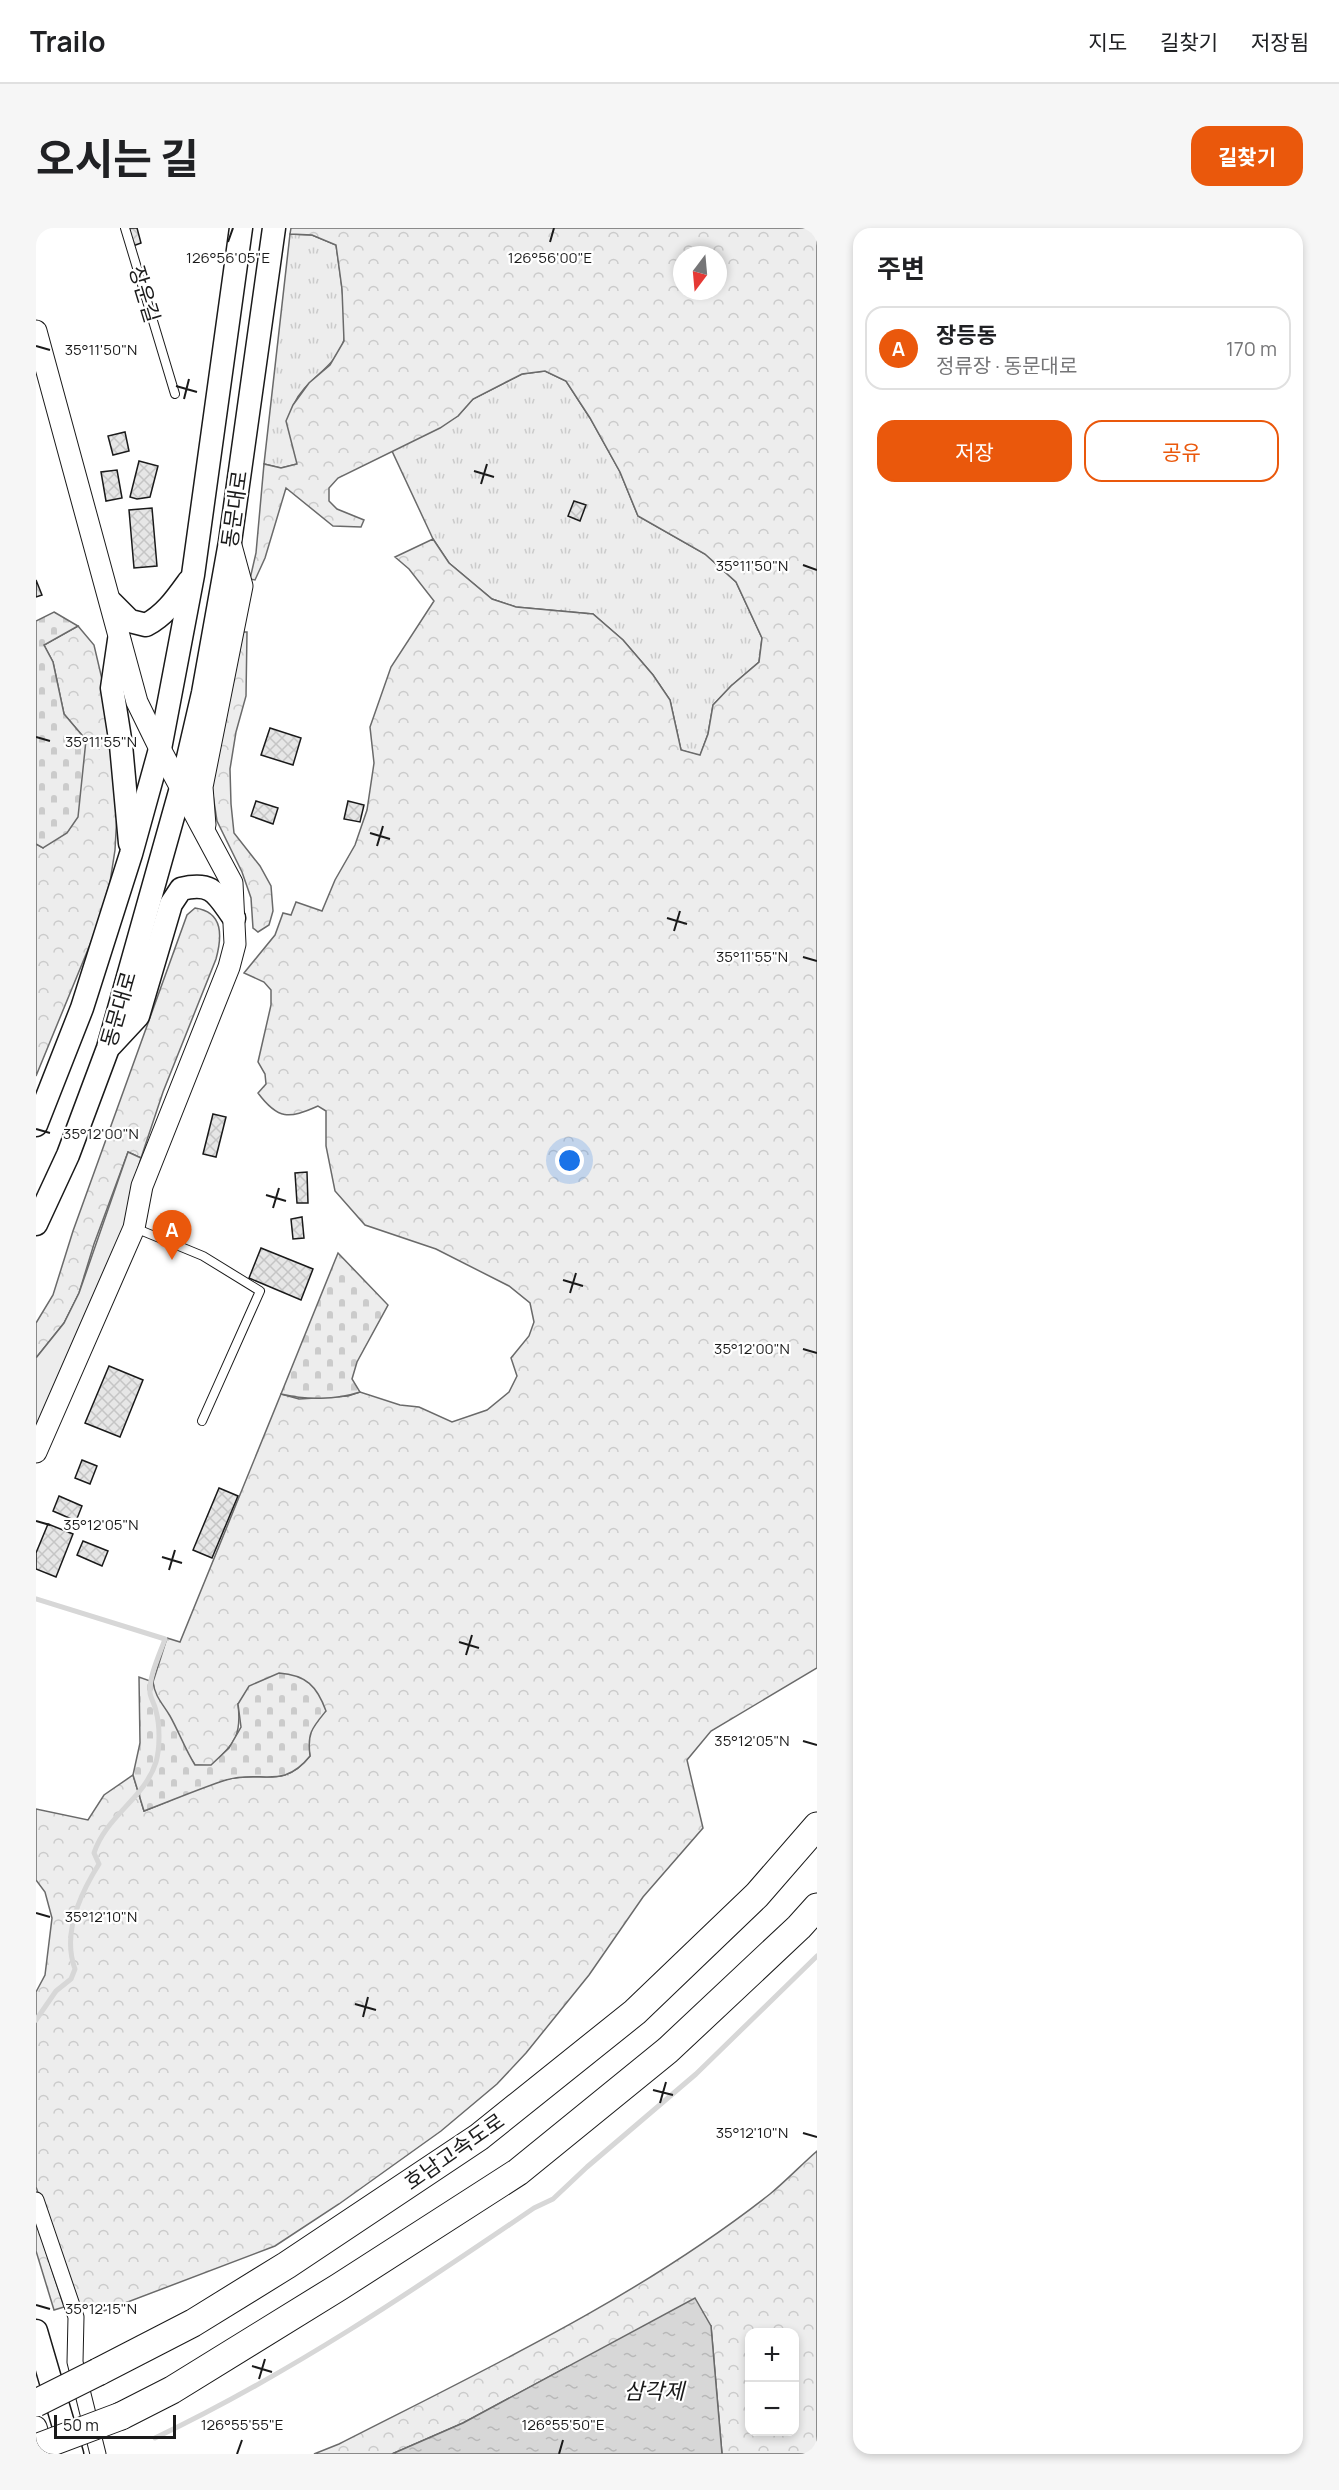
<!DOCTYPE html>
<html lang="ko">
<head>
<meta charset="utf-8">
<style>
	body { margin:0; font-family:Manrope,"Noto Sans KR",sans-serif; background:#f6f6f6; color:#202124 }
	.controls { position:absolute; right:18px; bottom:18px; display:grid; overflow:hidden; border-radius:12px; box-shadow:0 3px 9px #0003 }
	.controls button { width:54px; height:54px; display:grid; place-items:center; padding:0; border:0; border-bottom:2px solid #e0e0e0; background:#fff; color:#202124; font:30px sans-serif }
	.compass { position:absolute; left:637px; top:18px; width:54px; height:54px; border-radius:50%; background:#fff; box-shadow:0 3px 9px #0003; rotate:196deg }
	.scale { position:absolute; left:18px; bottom:15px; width:122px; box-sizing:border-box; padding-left:6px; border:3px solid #1a1a1a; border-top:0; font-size:16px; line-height:21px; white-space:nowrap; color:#1a1a1a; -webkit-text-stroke:4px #fff; paint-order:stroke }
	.you { position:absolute; left:534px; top:933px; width:21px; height:21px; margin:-15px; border:4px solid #fff; border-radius:50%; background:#1a73e8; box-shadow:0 0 0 9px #1a73e833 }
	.badge { display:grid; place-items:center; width:39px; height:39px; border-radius:50%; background:#ea580c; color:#fff; font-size:20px; font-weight:700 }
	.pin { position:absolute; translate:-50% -50px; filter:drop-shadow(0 2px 3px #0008) }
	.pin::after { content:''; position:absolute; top:32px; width:21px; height:18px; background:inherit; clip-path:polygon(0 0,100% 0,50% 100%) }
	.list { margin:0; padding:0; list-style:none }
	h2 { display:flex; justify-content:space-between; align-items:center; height:78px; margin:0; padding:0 24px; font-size:26px }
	h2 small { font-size:20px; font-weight:400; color:#757577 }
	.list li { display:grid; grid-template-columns:39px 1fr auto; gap:18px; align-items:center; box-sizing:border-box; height:84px; margin:0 12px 12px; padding:0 12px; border:2px solid #e0e0e0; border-radius:18px }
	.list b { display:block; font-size:22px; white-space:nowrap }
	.list p { margin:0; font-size:20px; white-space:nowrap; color:#757577 }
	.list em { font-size:20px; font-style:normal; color:#757577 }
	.actions { display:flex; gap:12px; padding:18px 24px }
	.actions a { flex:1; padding:14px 0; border:2px solid #ea580c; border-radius:18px; text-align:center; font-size:21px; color:#ea580c }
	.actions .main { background:#ea580c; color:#fff }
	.map { position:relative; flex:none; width:781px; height:2226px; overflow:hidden; border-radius:18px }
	header { display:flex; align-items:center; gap:36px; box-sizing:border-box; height:84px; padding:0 30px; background:#fff; border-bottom:2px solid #e0e0e0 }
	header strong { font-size:28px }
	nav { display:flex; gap:33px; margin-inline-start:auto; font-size:21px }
	.intro { display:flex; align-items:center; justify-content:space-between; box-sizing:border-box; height:144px; padding:0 36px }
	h1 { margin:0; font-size:42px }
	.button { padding:15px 27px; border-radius:18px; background:#ea580c; color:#fff; font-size:21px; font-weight:700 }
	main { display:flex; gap:36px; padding:0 36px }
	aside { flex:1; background:#fff; border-radius:18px; box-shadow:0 3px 9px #0003 }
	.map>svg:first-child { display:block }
	.grass { fill:url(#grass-tufts); stroke:#6a6a6a; stroke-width:1.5 }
	.forest { fill:url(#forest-crowns); stroke:#6a6a6a; stroke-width:1.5; fill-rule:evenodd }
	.cemetery { fill:url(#cemetery-stones); stroke:#6a6a6a; stroke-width:1.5 }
	.built { fill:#ededed; stroke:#6a6a6a; stroke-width:1.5 }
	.water { fill:url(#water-ripples); stroke:#6a6a6a; stroke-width:1.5 }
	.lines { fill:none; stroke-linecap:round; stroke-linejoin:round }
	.stream { stroke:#d7d7d7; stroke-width:5 }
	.building { fill:url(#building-cross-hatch); stroke:#1a1a1a; stroke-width:1.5 }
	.lane-casing { stroke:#1a1a1a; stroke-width:10 }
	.street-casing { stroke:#1a1a1a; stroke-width:17 }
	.secondary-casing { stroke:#1a1a1a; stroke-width:23 }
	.primary-casing { stroke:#1a1a1a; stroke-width:25 }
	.highway-casing { stroke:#1a1a1a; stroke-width:29 }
	.lane { stroke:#fff; stroke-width:8 }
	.street { stroke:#fff; stroke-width:15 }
	.secondary { stroke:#fff; stroke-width:21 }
	.primary { stroke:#fff; stroke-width:22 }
	.highway { stroke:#fff; stroke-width:27 }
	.highway-bridge-casing { stroke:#1a1a1a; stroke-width:29; stroke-linecap:butt }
	.highway-bridge { stroke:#fff; stroke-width:27 }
	.ticks { fill:none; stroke:#1a1a1a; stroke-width:2 }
	.labels { text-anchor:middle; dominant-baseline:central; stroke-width:4.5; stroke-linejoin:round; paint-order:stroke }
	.street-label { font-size:21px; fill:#1a1a1a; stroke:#fff }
	.water-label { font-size:22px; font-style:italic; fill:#1a1a1a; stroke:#fff }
	.ticks-label { font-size:15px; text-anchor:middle; fill:#1a1a1a; stroke:#fff; stroke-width:4.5; stroke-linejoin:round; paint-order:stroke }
</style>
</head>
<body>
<header>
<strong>Trailo</strong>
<nav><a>지도</a><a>길찾기</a><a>저장됨</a></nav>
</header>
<div class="intro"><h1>오시는 길</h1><a class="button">길찾기</a></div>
<main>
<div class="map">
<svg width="781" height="2226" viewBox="0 0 781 2226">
	<defs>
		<pattern id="grass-tufts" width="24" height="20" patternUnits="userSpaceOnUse" patternTransform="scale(1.5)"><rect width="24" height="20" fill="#ededed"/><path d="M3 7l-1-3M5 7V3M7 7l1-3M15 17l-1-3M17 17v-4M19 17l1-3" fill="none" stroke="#cbcbcb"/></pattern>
		<pattern id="forest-crowns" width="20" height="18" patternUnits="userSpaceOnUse" patternTransform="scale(1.5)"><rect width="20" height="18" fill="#ededed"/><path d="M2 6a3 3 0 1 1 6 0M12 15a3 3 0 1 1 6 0" fill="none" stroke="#cbcbcb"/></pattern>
		<pattern id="cemetery-stones" width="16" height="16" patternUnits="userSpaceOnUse" patternTransform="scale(1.5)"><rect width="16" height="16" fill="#ededed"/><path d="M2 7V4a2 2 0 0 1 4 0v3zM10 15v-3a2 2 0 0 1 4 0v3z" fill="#cbcbcb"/></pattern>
		<pattern id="water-ripples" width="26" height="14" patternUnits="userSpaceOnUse" patternTransform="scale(1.5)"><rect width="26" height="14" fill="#d7d7d7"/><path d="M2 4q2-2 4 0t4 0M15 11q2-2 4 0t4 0" fill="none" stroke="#b8b8b8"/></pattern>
		<pattern id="building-cross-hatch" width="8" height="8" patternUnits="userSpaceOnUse" patternTransform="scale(1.5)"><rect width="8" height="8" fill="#e6e6e6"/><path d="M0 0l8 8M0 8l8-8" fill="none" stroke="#c5c5c5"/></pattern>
	</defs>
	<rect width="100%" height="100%" fill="#fff"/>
	<g class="grass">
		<path d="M254,6L276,7L300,17C303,37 313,99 307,115C298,141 269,151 258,176C254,186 261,223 261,236L245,240L228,236Z"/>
		<polygon points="509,143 530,153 554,190 584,244 602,288 669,326 700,354 726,410 723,434 695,458 677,477 672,506 664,528 645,522 634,472 617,447 587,412 557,386 480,379 456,371 413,335 397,311 356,223 422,188 437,171 486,146"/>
	</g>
	<g class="forest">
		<path d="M255,0H781V1440L675,1503L651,1532L667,1600L607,1669L553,1747L490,1825L461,1856L405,1903L303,1976L239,2018L68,2083L41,2076L0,1959V1764L9,1747L16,1690L9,1664L0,1652V1581L52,1592L68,1567L97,1547L108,1583C135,1573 164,1558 192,1551C226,1543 248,1561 274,1528L272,1516L275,1501L202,1476C206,1509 198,1515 175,1538L159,1537L147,1519L134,1489L119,1467L117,1454L131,1410L144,1414L245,1166L263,1171L312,1168L324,1164L364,1177L383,1179L416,1194L451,1182L473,1164L481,1148L475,1130L493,1108L498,1094L494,1075L473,1058L400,1021L329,997L299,963L290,918V883L282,878C253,891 242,892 222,865L230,856L229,846L222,834L235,777V762L228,754L208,745L239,707L247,685L255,687L260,674L286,683L299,652L319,617L331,582L338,535L334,499L355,439L398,373L373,341L359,329L397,311L413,335L456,371L480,379L557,386L587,412L617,447L634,472L645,522L664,527L672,506L677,477L695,458L723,434L726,410L700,354L669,326L602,288L584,244L554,190L530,153L509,143L486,146L437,171L422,188L404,200L302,250L293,260V273L301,281L328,292L325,299L297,298L250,260L229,330L219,352L214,351L220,325L228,236L245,240L261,236L250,193L257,177L273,155L294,137L308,113L306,61L300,17L276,7L254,6ZM646,27H682V63H646Z"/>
		<polygon points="42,398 58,417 80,511 81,585 79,622 74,654 60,702 0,848 0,616 7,620 50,512 28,486 17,434 8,417"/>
		<polygon points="205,404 211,404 210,468 200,504 194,541 195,576 198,605 224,638 235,658 237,683 233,697 222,704 217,700 215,670 206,644 181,593 176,560"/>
		<path d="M159,680C188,684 186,709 180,731L127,864L105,930L92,924L58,1016L43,1065L28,1095L0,1130V1095L17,1067L37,1003L151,687Z"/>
		<path d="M781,1923V2226H686L675,2098L531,2139L427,2195L356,2226H278L303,2216C450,2141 603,2069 734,1966C750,1953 765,1937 781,1923ZM714,2104H758V2204H714Z"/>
		<polygon points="0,1993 28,2079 18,2082 0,2023"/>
	</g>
	<g class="cemetery">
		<polygon points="18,384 42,398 8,417 17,434 28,486 50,512 42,589 31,605 7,620 0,616 0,393"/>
		<path d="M302,1025L352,1077L321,1134L316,1151L324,1164C300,1172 269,1172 245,1166Z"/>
		<path d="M243,1445C270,1447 281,1458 290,1483C276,1500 271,1505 274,1528C246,1563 225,1541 190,1552C162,1561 135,1573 108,1583L97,1547L104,1515L103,1449L117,1454C119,1469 127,1476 134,1488C143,1504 149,1521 159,1537H175L193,1520L205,1499L202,1476L213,1458Z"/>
	</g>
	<polygon class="built" points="92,924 105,930 98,954 85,1020 0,1210 0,1130 28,1095 43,1065"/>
	<polygon class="water" points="659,2070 675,2098 686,2226 356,2226 427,2195"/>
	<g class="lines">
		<g class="stream">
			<path d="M0,1371L129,1411C123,1428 113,1448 114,1465C115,1471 119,1477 120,1483C124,1497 124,1520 120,1534C109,1570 70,1588 58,1625L63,1636C44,1666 26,1706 39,1741L35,1751L20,1763L0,1792"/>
			<path d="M119,2210C253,2146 375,2064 498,1980L517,1971L551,1939L660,1846L781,1728"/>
		</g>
	</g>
	<g class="building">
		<polygon points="93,0 101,0 105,15 97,18"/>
		<polygon points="89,204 93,223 77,227 72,208"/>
		<polygon points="103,233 122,238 114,269 101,271 94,269"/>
		<polygon points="81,242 86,270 70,273 65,244"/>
		<polygon points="538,273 550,277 544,293 532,288"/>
		<polygon points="116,280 121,338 98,340 93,282"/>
		<polygon points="0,352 6,367 0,369"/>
		<polygon points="234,500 265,510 257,537 225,527"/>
		<polygon points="220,573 242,580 237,596 215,588"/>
		<polygon points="312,573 328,577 324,594 308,591"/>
		<polygon points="177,886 190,889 180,929 167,926"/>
		<polygon points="271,944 272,975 261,975 259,945"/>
		<polygon points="266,989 268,1010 257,1011 255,991"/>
		<polygon points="225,1020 277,1041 265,1072 213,1050"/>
		<polygon points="73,1138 107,1152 84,1209 49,1195"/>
		<polygon points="46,1232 61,1238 54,1256 39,1250"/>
		<polygon points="183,1260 202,1268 176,1330 157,1322"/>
		<polygon points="23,1268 46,1278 40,1293 17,1283"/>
		<polygon points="12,1296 37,1306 20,1349 0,1341 0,1325"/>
		<polygon points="47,1313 72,1323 66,1338 41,1327"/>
	</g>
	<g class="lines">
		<defs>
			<g id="lane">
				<polyline points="89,0 139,166"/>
				<polyline points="99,1000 167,1028 224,1063 166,1193"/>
			</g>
			<polyline id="street" points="0,1972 40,2089 39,2134 62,2226"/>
			<g id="secondary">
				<polyline points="0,103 101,474 124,521 196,655 199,716 193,739 106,958 98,1000 0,1224"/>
				<polyline points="169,597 166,559 206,358 194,314"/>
				<polyline points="0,2199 8,2226"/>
			</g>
			<g id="primary">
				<path d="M76,375L94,393L110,397C129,387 140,371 153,353"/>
				<polyline points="83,412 76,460 85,517 94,615"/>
				<path d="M75,817L102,788L135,676L145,661C178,653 181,667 198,690"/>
				<polyline points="0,897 46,780 95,626 124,521 157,347 205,0"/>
				<polyline points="0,996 32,927 72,820 145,560 167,465 194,314 238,0"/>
				<polyline points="0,2103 36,2226"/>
			</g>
			<g id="highway">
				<polyline points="62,2144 157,2095 251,2037 443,1909 599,1784 721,1667 781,1598"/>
				<polyline points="85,2188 136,2162 303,2059 482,1944 632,1822 763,1699 781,1679"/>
			</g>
		</defs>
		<use href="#lane" class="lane-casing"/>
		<use href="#street" class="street-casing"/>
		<use href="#secondary" class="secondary-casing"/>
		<use href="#primary" class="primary-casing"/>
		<use href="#highway" class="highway-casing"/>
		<use href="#lane" class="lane"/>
		<use href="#street" class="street"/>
		<use href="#secondary" class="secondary"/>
		<use href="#primary" class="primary"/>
		<use href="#highway" class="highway"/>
		<defs>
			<g id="highway-bridge">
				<polyline points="0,2175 62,2144"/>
				<polyline points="0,2220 85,2188"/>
			</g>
		</defs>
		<use href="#highway-bridge" class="highway-bridge-casing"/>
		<use href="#highway-bridge" class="highway-bridge"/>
	</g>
	<path class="ticks" d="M192,14L197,0M514,14L518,0M0,118L14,122M140,158L161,164M148,171L153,151M438,243L458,249M445,256L451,236M767,337L781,342M0,509L14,513M334,605L354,611M341,618L347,598M631,690L651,696M638,703L644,683M767,729L781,733M0,901L14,905M230,967L250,973M237,980L243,960M527,1052L547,1058M534,1065L540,1045M767,1121L781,1125M0,1293L14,1297M126,1329L146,1335M133,1342L139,1322M423,1414L443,1420M430,1427L436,1407M767,1513L781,1517M0,1685L14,1689M319,1776L340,1782M327,1789L332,1769M617,1862L637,1867M624,1875L630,1854M767,1905L781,1909M0,2077L14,2081M216,2138L236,2144M223,2151L229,2131M201,2226L206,2212M523,2226L527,2212"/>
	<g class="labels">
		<g class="street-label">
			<text transform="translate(109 66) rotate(73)">장운길</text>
			<text transform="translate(198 281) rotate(-82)">동문대로</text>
			<text transform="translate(82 781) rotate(-74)">동문대로</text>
			<text transform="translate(418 1923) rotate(-35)">호남고속도로</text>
		</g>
		<g class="water-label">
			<text x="618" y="2163">삼각제</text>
		</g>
	</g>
	<g class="ticks-label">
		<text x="192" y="35">126°56'05"E</text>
		<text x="514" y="35">126°56'00"E</text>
		<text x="65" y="127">35°11'50"N</text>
		<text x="716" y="343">35°11'50"N</text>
		<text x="65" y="519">35°11'55"N</text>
		<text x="716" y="734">35°11'55"N</text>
		<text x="65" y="911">35°12'00"N</text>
		<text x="716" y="1126">35°12'00"N</text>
		<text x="65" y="1302">35°12'05"N</text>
		<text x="716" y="1518">35°12'05"N</text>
		<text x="65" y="1694">35°12'10"N</text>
		<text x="716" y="1910">35°12'10"N</text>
		<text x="65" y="2086">35°12'15"N</text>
		<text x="206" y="2202">126°55'55"E</text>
		<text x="527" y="2202">126°55'50"E</text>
	</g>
</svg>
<div class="controls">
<button>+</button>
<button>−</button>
</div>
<svg class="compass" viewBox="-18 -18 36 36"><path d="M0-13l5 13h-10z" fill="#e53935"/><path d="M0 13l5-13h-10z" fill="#757577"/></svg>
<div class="scale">50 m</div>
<div class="you"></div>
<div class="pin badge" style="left:136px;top:1032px">A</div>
</div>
<aside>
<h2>주변<small></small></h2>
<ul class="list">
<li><span class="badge">A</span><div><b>장등동</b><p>정류장 · 동문대로</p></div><em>170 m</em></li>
</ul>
<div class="actions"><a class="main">저장</a><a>공유</a></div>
</aside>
</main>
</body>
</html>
